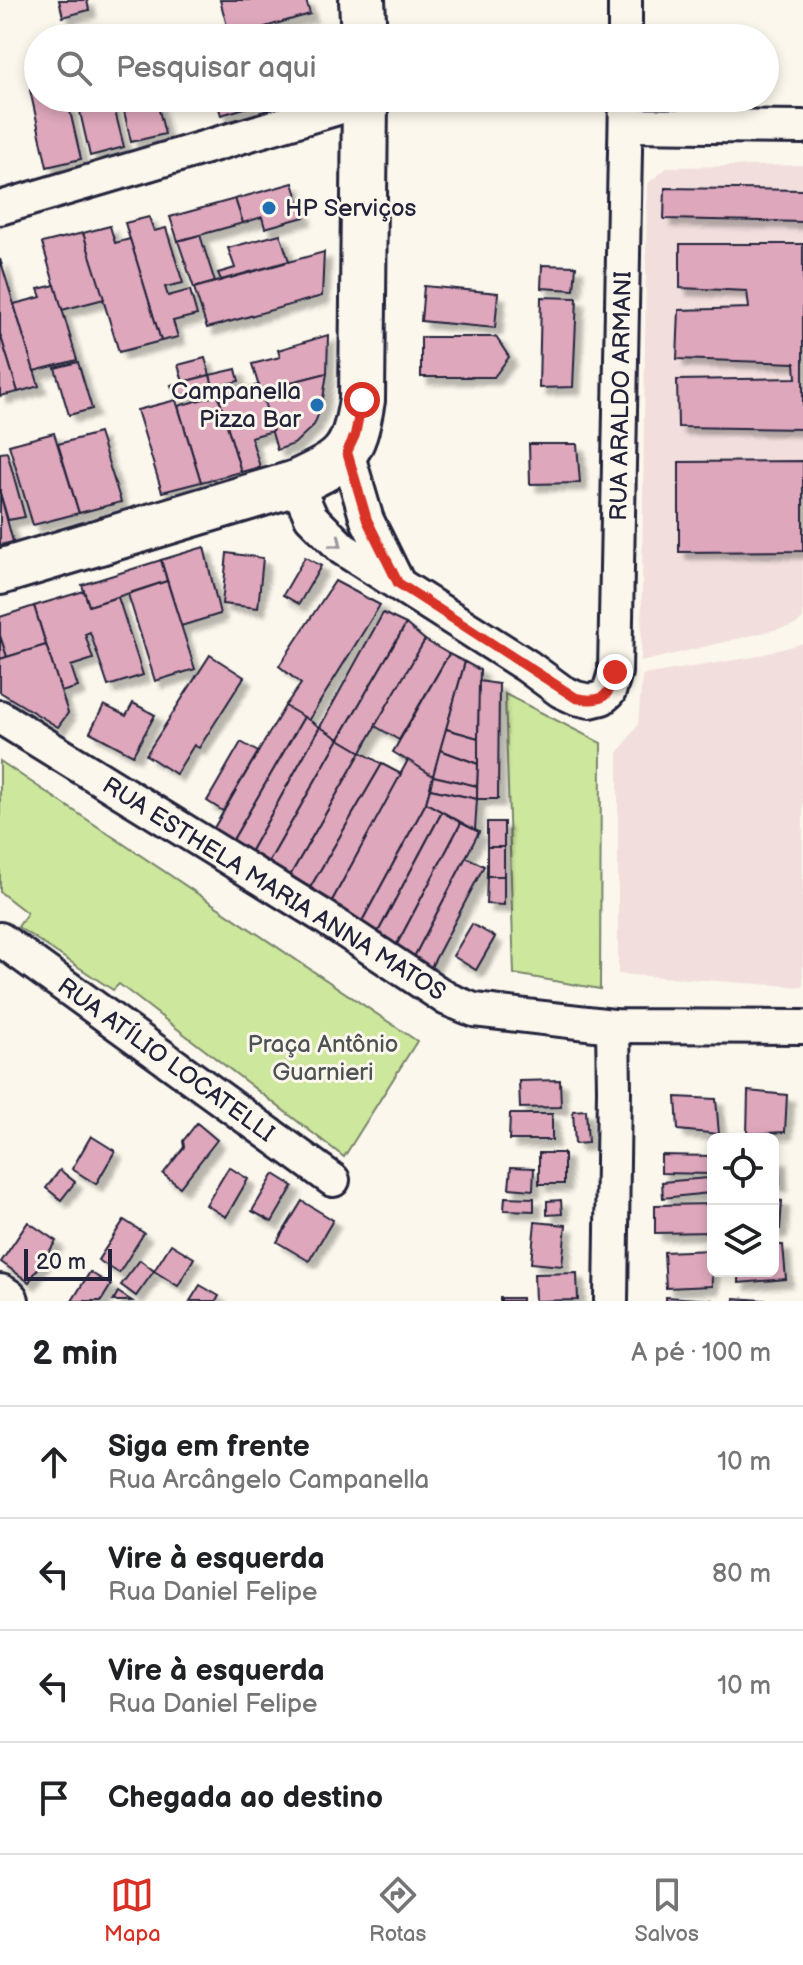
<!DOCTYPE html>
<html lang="pt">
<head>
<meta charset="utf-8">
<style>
	body { margin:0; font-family:"Balsamiq Sans",sans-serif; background:#f6f6f6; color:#202124 }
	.controls { position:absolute; right:24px; bottom:24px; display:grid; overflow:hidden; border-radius:12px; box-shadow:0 4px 12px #0003 }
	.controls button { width:72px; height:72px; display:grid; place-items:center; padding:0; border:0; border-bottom:2px solid #e0e0e0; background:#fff; color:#202124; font:40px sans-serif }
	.scale { position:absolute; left:24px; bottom:20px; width:88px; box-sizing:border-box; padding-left:8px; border:4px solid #22223b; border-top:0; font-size:22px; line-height:28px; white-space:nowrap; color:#22223b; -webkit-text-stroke:6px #fbf7ec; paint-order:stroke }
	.stop { position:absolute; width:24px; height:24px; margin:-18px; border:6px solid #d93025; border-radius:50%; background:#fff }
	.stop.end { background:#d93025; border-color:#fff; box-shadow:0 2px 8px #0008 }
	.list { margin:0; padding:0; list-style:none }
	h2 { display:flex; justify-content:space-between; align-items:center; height:104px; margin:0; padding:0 32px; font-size:34px }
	h2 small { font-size:26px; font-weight:400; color:#757577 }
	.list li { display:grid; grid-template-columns:52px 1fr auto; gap:24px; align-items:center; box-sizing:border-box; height:112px; padding:0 32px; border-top:2px solid #e0e0e0 }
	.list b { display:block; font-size:30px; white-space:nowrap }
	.list p { margin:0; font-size:26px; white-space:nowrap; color:#757577 }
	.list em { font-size:26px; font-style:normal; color:#757577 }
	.icon { flex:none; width:44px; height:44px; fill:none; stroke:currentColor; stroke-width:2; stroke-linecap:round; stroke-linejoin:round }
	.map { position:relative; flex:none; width:803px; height:1301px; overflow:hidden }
	.search { position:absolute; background:#fff; box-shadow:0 4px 12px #0003; left:24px; right:24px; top:24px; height:88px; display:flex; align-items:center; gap:20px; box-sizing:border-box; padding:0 28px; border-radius:44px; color:#757577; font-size:30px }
	.sheet { height:552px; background:#fff }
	nav { display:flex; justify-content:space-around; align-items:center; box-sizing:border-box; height:112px; border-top:2px solid #e0e0e0; background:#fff; font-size:22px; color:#757577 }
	nav a { display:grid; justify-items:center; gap:4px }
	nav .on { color:#d93025 }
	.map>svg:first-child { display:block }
	.built { fill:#f2dfdd }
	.green { fill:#cde79d; stroke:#78846c; stroke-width:2 }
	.building { fill:#dea7bb; stroke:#22223b; stroke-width:2; filter:url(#shadow) }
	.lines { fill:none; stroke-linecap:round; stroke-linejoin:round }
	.street-casing { stroke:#22223b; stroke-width:38 }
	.secondary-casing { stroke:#22223b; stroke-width:50 }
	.street { stroke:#fbf7ec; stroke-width:32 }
	.secondary { stroke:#fbf7ec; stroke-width:44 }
	.oneway { stroke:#99979c }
	.route { stroke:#d93025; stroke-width:10 }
	.poi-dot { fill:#1f6fb2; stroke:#fbf7ec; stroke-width:3 }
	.labels { text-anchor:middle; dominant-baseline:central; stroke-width:6; stroke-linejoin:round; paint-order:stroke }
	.poi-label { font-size:24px; fill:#22223b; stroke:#fbf7ec; text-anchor:start }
	.street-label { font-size:24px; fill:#22223b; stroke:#fbf7ec }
	.park-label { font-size:24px; fill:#4d5354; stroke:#fbf7ec }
</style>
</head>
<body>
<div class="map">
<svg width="803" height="1301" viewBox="0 0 803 1301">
	<defs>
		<filter id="shadow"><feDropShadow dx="7" dy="7" stdDeviation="2" flood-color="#0004"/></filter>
	</defs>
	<rect width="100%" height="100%" fill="#fbf7ec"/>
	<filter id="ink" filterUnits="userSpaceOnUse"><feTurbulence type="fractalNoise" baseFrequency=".0125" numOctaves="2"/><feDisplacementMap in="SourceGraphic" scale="16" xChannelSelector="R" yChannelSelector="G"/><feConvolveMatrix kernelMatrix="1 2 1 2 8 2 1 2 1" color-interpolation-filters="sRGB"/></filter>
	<g filter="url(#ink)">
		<g class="built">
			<polygon points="803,165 803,619 795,625 641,662 647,184 668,167"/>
			<polygon points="803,643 803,987 618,974 618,753 638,725 642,675 754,657"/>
		</g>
		<g class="green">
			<polygon points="505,694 601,743 600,989 514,974"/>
			<polygon points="0,761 417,1041 344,1157 119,984 113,990 18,927 27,913 0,892"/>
		</g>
		<g class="building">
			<polygon points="59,0 87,0 89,10 63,17"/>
			<polygon points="220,0 306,0 310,14 230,37"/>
			<polygon points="38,88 38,98 67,98 81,159 47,167 30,90"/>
			<polygon points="121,98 156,98 165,134 131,142"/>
			<polygon points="216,98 279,98 221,115"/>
			<polygon points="113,103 124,147 90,156 80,112"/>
			<polygon points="293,183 304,217 265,228 262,217 243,223 235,199"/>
			<polygon points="665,188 803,190 803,222 664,219"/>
			<polygon points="235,199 243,223 178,241 170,217"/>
			<polygon points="149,217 154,231 166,228 183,283 165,287 168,296 190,290 197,315 173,321 178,337 161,341 125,223"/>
			<polygon points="110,226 115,243 130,239 161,341 119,352 83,233"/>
			<polygon points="83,233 104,299 62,310 42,243"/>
			<polygon points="280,234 289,261 221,280 218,273 235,268 228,248"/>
			<polygon points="200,235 215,282 194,288 178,241"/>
			<polygon points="680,244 803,244 803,429 678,427 677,380 796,378 795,363 677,359 679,310 749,308 747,291 680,288"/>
			<polygon points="324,252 322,296 207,328 194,288"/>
			<polygon points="0,259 39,386 18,392 0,334"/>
			<polygon points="542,265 576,266 574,290 541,288"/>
			<polygon points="55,285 77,360 34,371 14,304 41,297 38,289"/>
			<polygon points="424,286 498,293 495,328 421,321"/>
			<polygon points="541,297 577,298 573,387 539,388"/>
			<polygon points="0,334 18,392 0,396"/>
			<polygon points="328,335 327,373 260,390 252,364 280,357 278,350"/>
			<polygon points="421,337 496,337 509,357 494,377 421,377"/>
			<polygon points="205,358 210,375 183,382 178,365"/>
			<polygon points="78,362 92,409 69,415 55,368"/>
			<polygon points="236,369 239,381 213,387 210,375"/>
			<polygon points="327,373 322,405 314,425 294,444 277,450 260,390"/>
			<polygon points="210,375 213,387 175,397 171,385"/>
			<polygon points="259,385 273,431 251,437 260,467 241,472 218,395"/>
			<polygon points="218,395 241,472 201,482 178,406"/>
			<polygon points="176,400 201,482 162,492 137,410"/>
			<polygon points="54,433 79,513 33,525 9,445"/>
			<polygon points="99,433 121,502 79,513 58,444"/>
			<polygon points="529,444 577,444 580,483 530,484"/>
			<polygon points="7,452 25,517 8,520 0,493 0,453"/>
			<polygon points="803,461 803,551 679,552 679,462"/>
			<polygon points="0,493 13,542 0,545"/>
			<polygon points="204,547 220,614 181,626 161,560"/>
			<polygon points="227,553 263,558 258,608 222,604"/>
			<polygon points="305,557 321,566 299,604 283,595"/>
			<polygon points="161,560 167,581 89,606 82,585"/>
			<polygon points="167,581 195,669 155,681 128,594"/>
			<polygon points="335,581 380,605 308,721 285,706 301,684 279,666"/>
			<polygon points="84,591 89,606 118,597 143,675 108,686 90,632 85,634 93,659 71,666 78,687 61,692 34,606"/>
			<polygon points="34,606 46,645 7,657 0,636 0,617"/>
			<polygon points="383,613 406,624 339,739 320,727"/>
			<polygon points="406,624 425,640 361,752 339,739"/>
			<polygon points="0,636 7,657 0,659"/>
			<polygon points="425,640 449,654 399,740 375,726"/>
			<polygon points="46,645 68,713 58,727 0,692 0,659"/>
			<polygon points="449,654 465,662 433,776 393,752"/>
			<polygon points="210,655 244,677 199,748 194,745 176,774 146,755"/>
			<polygon points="465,662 480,670 478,738 446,729"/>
			<polygon points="479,681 499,684 498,799 477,799"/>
			<polygon points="133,703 155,715 133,755 90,732 104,705 126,716"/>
			<polygon points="285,706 304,717 230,845 211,833"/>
			<polygon points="304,717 320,727 248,856 230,845"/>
			<polygon points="320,727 339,739 266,867 248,856"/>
			<polygon points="446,729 478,738 478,764 440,750"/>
			<polygon points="339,739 361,752 287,881 266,867"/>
			<polygon points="241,742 258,752 223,811 207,801"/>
			<polygon points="440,750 478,764 477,786 433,776"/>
			<polygon points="361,752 382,764 307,893 287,881"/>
			<polygon points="408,760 433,776 426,803 360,925 329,906"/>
			<polygon points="382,764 401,774 329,906 307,893"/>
			<polygon points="433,776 477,786 477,799 430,789"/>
			<polygon points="430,789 477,799 475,830 426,803"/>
			<polygon points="426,803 442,812 376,936 360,925"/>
			<polygon points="442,812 461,823 395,948 376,936"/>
			<rect x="487" y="822" width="17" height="25"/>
			<polygon points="461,823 479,832 413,959 395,948"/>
			<rect x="487" y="847" width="17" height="29"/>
			<polygon points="466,857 484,866 430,969 413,959"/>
			<polygon points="487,876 504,876 504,905 486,904"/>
			<polygon points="472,924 495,937 476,970 453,956"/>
			<polygon points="560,1080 561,1107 520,1108 519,1081"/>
			<polygon points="748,1091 787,1095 785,1132 747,1134"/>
			<polygon points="676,1097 716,1099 719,1134 678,1130"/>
			<polygon points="586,1110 588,1143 575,1144 573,1111"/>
			<polygon points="510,1114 552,1114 552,1140 509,1140"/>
			<polygon points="197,1123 217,1140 180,1187 163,1174 184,1147 183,1141"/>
			<polygon points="91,1136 115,1151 96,1184 72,1169"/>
			<rect x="539" y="1153" width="25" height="31"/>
			<polygon points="661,1155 713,1156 712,1174 661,1173"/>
			<polygon points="779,1158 780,1184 773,1184 773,1159"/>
			<polygon points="229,1167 248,1179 226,1217 206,1205"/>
			<polygon points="511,1167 534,1168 533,1190 509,1188"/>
			<polygon points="60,1170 75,1182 61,1200 46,1188"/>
			<polygon points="274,1174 293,1186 272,1222 252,1211"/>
			<polygon points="707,1178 709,1193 663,1198 662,1182"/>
			<polygon points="505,1197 534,1198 534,1211 504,1210"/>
			<polygon points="561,1200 562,1214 547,1215 547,1201"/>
			<polygon points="773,1200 782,1201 780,1229 773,1230"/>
			<polygon points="302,1201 333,1220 309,1261 277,1242"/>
			<polygon points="713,1204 713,1232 655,1233 655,1205"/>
			<polygon points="124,1220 144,1233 119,1273 98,1260"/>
			<polygon points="28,1222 56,1241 29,1282 1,1262"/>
			<polygon points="535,1222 566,1225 562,1266 531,1263"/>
			<polygon points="171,1244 194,1258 178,1286 154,1271"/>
			<polygon points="773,1245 783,1245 786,1279 739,1283 739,1271 773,1271"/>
			<polygon points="711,1250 712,1286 666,1288 664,1252"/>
			<polygon points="140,1260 154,1271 136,1296 121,1285"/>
			<polygon points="90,1272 111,1285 101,1301 72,1301"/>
			<polygon points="577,1273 578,1300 535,1301 534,1274"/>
			<polygon points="200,1285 219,1296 216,1301 190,1301"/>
			<polygon points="118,1292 132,1301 113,1301"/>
			<polygon points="666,1297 712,1300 712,1301 666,1301"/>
			<rect x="500" y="1298" width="22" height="3"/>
			<polygon points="734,1298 777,1301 734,1301"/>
		</g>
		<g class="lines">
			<defs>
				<g id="street">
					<polyline points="625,0 625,38"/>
					<polyline points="626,125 803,127"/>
					<polyline points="0,208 365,100"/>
					<polyline points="347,452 367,520 398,583"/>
					<polyline points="296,483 311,517 343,549 527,666 561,691 576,698 590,701 602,698 609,692 615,672 626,98"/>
					<polyline points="0,717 321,915 447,999 474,1010 613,1026 803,1027"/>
					<polyline points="0,939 333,1180"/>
					<polyline points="611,1301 614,1090 613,1026"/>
				</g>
				<g id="secondary">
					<polyline points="362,0 364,38"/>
					<path d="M0,572L296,483C345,460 353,455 362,400L365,98"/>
					<polyline points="0,1297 6,1301"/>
				</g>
			</defs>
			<use href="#street" class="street-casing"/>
			<use href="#secondary" class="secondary-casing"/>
			<use href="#street" class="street"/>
			<use href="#secondary" class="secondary"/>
		</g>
		<defs><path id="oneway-chevron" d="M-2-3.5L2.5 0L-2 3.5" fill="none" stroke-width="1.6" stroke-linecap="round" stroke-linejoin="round" transform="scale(2)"/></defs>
		<use class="oneway" href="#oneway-chevron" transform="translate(337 543) rotate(40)"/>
	</g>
	<g class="lines" filter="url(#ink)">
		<path class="route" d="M362,400L355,435L347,452L367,520L398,583L576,698C601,703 610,698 615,672"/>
	</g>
	<g class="poi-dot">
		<circle cx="269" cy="208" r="8"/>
		<circle cx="317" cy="405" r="8"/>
	</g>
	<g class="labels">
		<g class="poi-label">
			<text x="285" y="208">HP Serviços</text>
			<text x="301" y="391" text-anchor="end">Campanella<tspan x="301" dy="28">Pizza Bar</tspan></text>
		</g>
		<g class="street-label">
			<text transform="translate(621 396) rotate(-89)">RUA ARALDO ARMANI</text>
			<text transform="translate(274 889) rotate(32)">RUA ESTHELA MARIA ANNA MATOS</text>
			<text transform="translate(166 1060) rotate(36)">RUA ATÍLIO LOCATELLI</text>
		</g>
		<g class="park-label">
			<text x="323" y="1044">Praça Antônio<tspan x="323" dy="28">Guarnieri</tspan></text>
		</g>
	</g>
</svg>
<div class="controls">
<button><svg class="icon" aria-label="locate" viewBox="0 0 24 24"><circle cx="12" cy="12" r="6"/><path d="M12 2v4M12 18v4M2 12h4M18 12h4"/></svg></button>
<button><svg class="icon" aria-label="layers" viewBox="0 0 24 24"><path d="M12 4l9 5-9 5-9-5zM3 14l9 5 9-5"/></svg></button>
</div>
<div class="scale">20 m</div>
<div class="stop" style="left:362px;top:400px"></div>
<div class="stop end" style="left:615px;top:672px"></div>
<div class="search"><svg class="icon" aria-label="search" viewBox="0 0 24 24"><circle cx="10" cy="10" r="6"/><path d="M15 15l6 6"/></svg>Pesquisar aqui</div>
</div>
<section class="sheet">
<h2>2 min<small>A pé · 100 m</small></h2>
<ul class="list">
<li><svg class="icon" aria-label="ahead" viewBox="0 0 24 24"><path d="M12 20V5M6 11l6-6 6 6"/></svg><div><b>Siga em frente</b><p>Rua Arcângelo Campanella</p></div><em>10 m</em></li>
<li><svg class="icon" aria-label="left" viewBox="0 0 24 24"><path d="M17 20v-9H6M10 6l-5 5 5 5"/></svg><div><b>Vire à esquerda</b><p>Rua Daniel Felipe</p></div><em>80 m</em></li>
<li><svg class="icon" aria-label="left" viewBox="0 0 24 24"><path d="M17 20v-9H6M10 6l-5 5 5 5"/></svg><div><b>Vire à esquerda</b><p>Rua Daniel Felipe</p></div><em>10 m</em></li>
<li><svg class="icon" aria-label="arrive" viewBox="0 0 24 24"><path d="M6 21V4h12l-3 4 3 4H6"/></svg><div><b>Chegada ao destino</b></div></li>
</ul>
</section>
<nav>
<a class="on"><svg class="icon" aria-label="map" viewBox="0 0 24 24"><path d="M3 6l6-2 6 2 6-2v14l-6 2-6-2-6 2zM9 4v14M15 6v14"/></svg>Mapa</a>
<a><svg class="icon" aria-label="directions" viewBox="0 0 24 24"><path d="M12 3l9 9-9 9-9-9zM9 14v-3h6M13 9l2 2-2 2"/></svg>Rotas</a>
<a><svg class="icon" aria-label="saved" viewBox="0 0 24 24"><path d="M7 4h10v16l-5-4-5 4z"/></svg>Salvos</a>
</nav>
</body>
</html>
